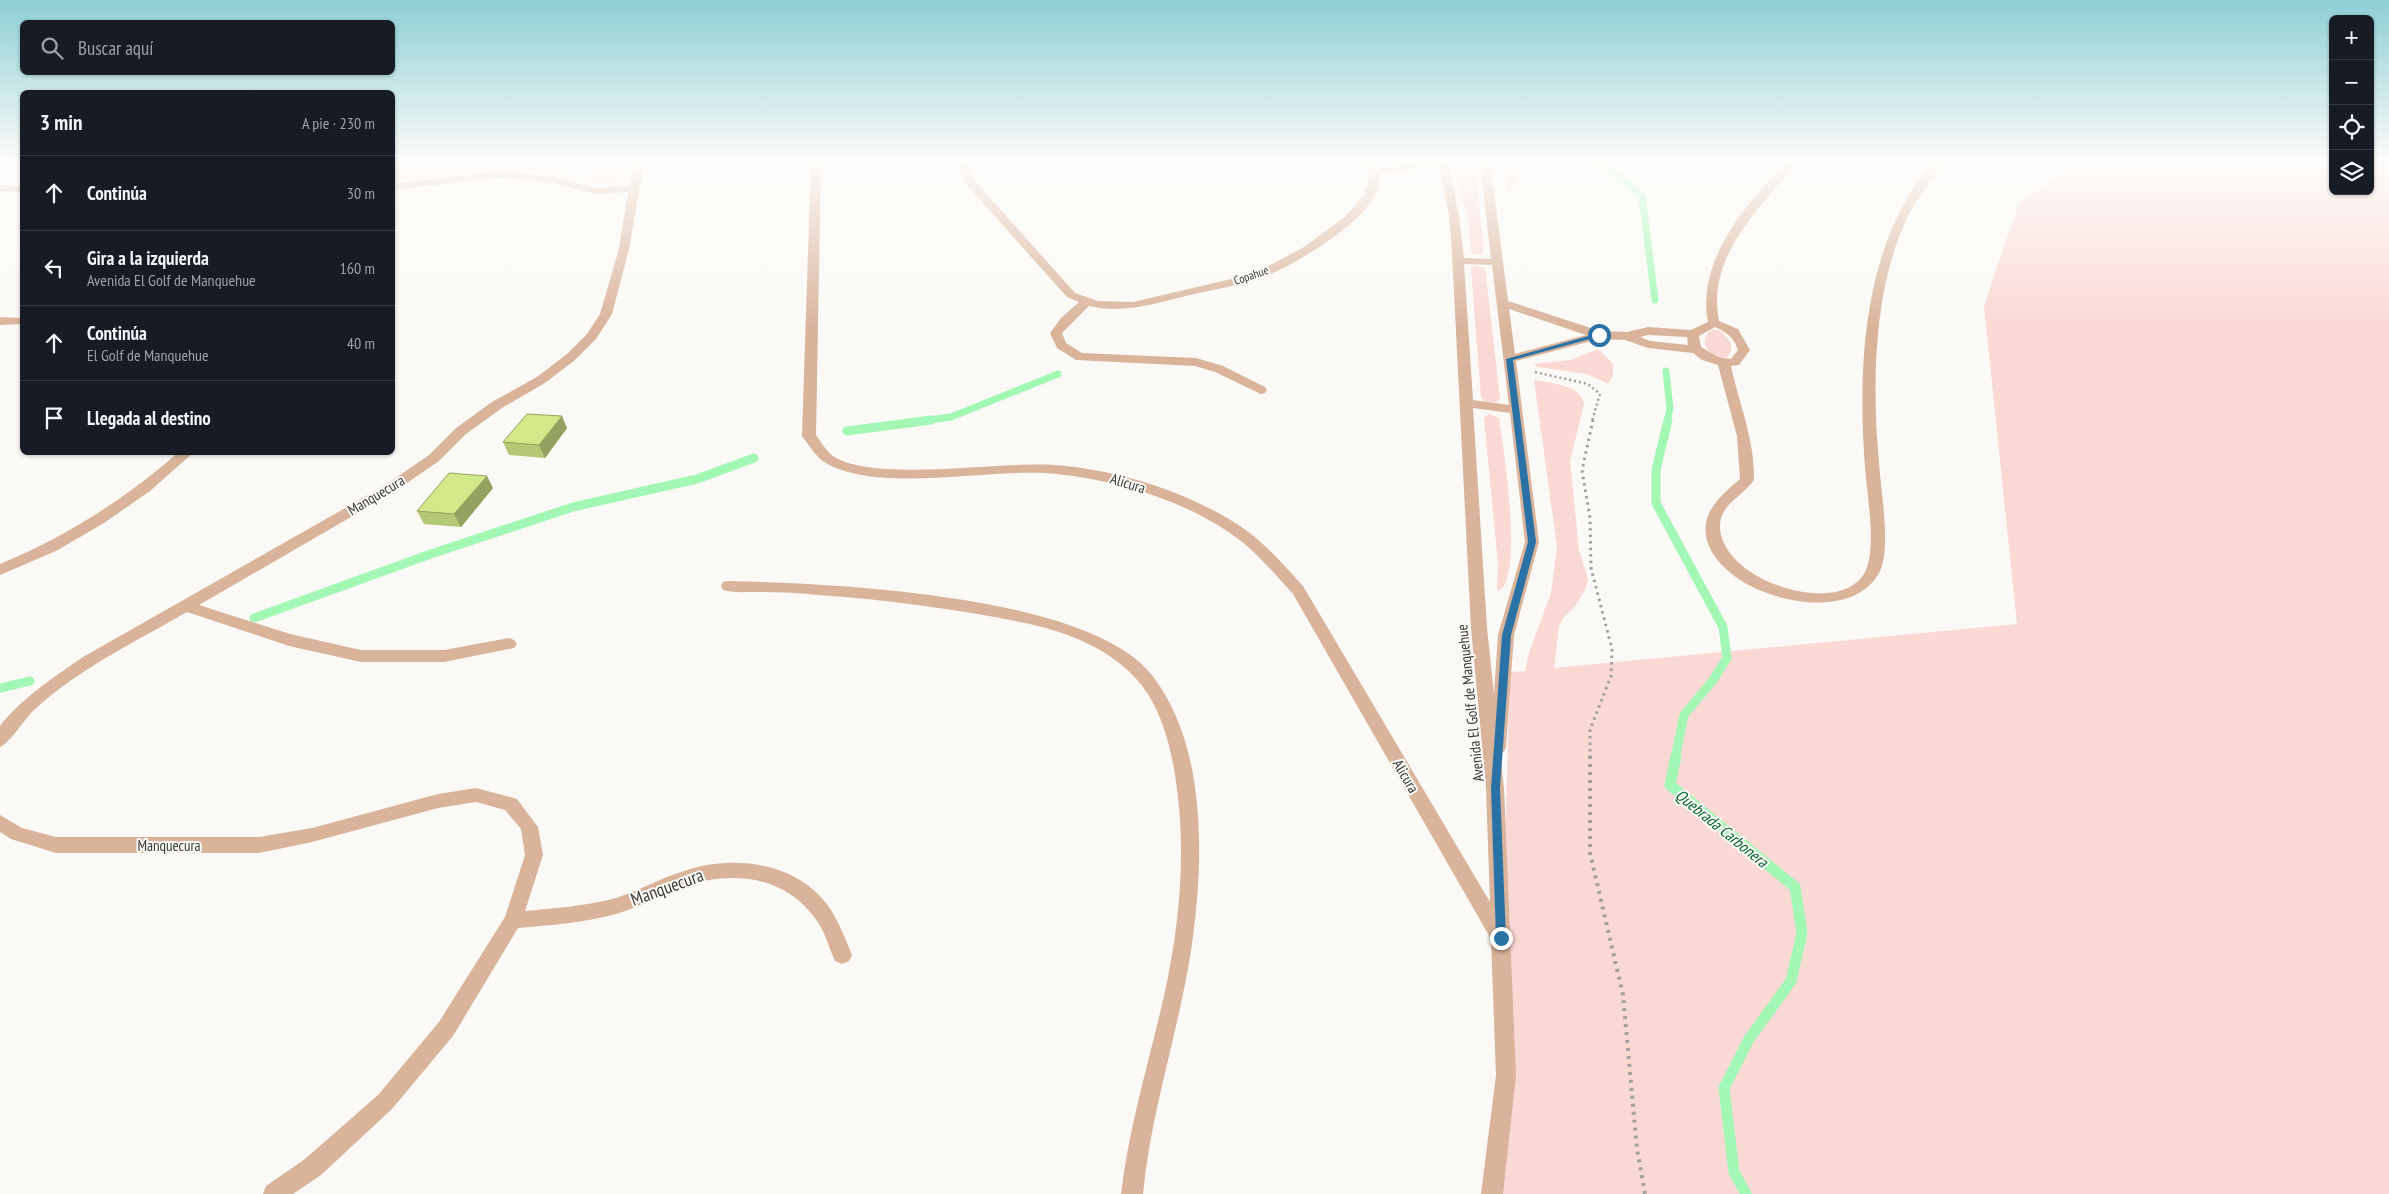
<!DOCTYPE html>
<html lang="es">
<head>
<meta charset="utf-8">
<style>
	body { margin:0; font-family:"PT Sans Narrow",sans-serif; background:#242831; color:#f1f3f6 }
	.controls { position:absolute; right:15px; top:15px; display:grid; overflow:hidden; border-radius:8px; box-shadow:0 1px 4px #0004 }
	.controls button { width:45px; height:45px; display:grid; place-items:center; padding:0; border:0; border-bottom:1px solid #363941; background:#171b24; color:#f1f3f6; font:25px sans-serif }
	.stop { position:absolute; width:15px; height:15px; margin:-11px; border:4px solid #2a72a6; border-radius:50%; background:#fff }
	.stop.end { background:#2a72a6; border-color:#fff; box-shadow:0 1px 5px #0008 }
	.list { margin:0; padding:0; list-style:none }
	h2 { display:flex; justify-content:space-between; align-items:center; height:65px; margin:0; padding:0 20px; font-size:21px }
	h2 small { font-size:16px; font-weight:400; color:#9ea1a6 }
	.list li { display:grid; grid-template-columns:32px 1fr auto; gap:15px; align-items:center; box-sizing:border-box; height:75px; padding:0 20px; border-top:1px solid #363941 }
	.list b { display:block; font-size:19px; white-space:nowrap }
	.list p { margin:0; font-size:16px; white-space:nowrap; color:#9ea1a6 }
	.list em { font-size:16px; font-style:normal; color:#9ea1a6 }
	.icon { flex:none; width:28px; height:28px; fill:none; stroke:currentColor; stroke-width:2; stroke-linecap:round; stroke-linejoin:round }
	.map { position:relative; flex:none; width:2389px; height:1194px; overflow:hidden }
	.search { position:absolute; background:#171b24; box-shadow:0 1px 4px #0004; left:20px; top:20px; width:375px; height:55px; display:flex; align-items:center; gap:12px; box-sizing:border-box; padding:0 18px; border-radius:8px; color:#9ea1a6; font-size:19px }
	.panel { position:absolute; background:#171b24; box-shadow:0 1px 4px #0004; left:20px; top:90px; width:375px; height:365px; border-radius:8px }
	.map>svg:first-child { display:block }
	.green { fill:#fad8d4 }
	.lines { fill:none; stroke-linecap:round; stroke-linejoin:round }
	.stream-far2 { stroke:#a3f7b5; stroke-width:7 }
	.stream-far1 { stroke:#a3f7b5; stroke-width:9 }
	.stream { stroke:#a3f7b5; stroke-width:11 }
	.path-far2 { stroke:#a2a19f; stroke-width:2.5; stroke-dasharray:2 3; stroke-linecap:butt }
	.path-far1 { stroke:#a2a19f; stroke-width:3; stroke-dasharray:2.5 4; stroke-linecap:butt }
	.path { stroke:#a2a19f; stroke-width:4; stroke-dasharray:3 5; stroke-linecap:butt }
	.minor { fill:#d9b49b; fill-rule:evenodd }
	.wall { fill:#b5c876 }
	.shaded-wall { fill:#94a260 }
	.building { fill:#d3e889; stroke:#94a260 }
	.route { fill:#2a72a6 }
	.labels { text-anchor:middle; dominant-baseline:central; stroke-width:4; stroke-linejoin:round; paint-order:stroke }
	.far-street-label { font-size:12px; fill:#3a3a39; stroke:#faf9f5 }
	.street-label { font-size:15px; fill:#3a3a39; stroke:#faf9f5 }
	.water-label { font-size:16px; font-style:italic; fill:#00642b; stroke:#faf9f5 }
	.near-street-label { font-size:18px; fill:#3a3a39; stroke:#faf9f5 }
</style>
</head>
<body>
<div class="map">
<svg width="2389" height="1194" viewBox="0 0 2389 1194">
	<rect width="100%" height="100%" fill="#faf9f5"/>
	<g class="green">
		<path d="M417,161H629C624,192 609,185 585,179L596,171L574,165L558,174L518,169L483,170L393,182V168Z"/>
		<polygon points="1454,161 1475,161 1483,243 1483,253 1481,255 1471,253 1468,218 1456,181"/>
		<polygon points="1507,161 1517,161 1519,169 1517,185 1507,194"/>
		<path d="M2084,161H2333V191H2370V161H2389V1194H1495L1510,672L1525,671L1529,653L1551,593L1557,547L1534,380C1550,383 1582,385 1584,404L1570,461L1579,550L1588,579L1585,590L1575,606L1564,617L1559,626L1554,668L2017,624L1984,306L2019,202Z"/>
		<polygon points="1475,265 1485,268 1500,398 1497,402 1486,403 1481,397 1471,268"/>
		<path d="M1714,329L1722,332L1731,343V351L1727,357C1710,361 1694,339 1714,329Z"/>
		<polygon points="1598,349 1613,364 1613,376 1608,384 1587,374 1538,367 1533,364 1571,360"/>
		<path d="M1489,414L1499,418C1503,446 1524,576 1499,591L1497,590L1498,564L1484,418Z"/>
	</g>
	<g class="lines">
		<g class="stream-far2">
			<polyline points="1593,161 1624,180 1642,197 1655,300"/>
			<polyline points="1666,371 1670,409 1667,421"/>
			<polyline points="921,421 951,417 1058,374"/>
		</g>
		<g class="stream-far1">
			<polyline points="1668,420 1656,470 1656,503 1723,627 1727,658 1713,680 1684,715 1675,758"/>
			<polyline points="847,431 931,420"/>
			<polyline points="254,618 428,555 573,507 697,479 754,458"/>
			<polyline points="0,688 30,681"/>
		</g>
		<polyline class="stream" points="1676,756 1670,785 1795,887 1802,933 1791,981 1749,1039 1724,1088 1734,1172 1746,1194"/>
		<polyline class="path-far2" points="1535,372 1588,384 1600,394 1592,421"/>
		<polyline class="path-far1" points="1590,758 1590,730 1611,676 1612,649 1591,568 1590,518 1582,470 1593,420"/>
		<polyline class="path" points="1590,756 1590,853 1623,995 1637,1149 1645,1194"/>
		<g class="minor">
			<polygon points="392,161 404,161 392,166"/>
			<path d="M634,161H644L629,249L612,314L596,339L575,360L545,383L502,408L466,434L439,461L394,492L199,605L290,634L361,650H444L509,638L514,640L517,644L514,648L444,662H361L289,646L187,612C135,642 78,669 33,711C24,720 10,743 0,747V726L2,723C25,696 54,677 83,657L384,486L429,455L456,428L492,402L537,377L567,354L587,334L600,314L619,249L628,192L595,194L553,183L502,177L392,190V184L502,171L553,177L595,188L630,186Z"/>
			<path d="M811,161H821L816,435C821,442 826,451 833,456C874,483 1001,461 1054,465C1115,469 1189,492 1240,526C1264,542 1284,565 1303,586L1490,902L1486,788L1471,628L1452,253L1449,216L1439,165L1380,174C1379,181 1379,187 1376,193C1362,225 1293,266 1261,278C1237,286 1211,290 1186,296C1152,304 1124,314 1089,306L1062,333L1066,343L1082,353L1196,358L1223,366L1265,387L1267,390L1265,393L1261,394L1215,372L1195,366L1076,360L1057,348L1050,333L1061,318L1079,302L1067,297L965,183L959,167L960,161H970L969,167L974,180L1075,293L1098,301L1133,302L1231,279L1263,269L1304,247L1346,216L1365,194L1370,173L1359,161H1370L1377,169L1423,161H1448L1459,216L1464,258L1491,259L1480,161H1490L1508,301L1600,331L1627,332L1648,327L1691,330L1708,322C1696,260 1747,203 1787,161H1798C1761,208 1706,254 1719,321L1738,329L1750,350L1739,365L1731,366C1739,404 1755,440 1754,480C1744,495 1721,504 1720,524C1717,580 1840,620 1865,572C1877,549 1867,494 1865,467C1858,374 1862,269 1913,188C1919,178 1928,170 1935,161H1945C1931,180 1918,197 1907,218C1873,289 1872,386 1879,463C1881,491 1891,548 1880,571C1848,637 1696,589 1706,523C1709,505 1727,490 1740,479L1737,436L1718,365L1702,360L1693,353L1648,348L1625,340L1599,339L1516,361L1539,542L1514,635L1506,747L1504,752L1500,753L1504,788L1516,1075L1503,1194H1481L1496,1075L1491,939L1293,594C1273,572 1254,549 1230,533C1180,499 1116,480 1056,474C992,467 878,495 824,462C816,457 810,446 804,439L802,436ZM1464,264L1492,265L1509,405L1473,400ZM1509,309L1586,335L1515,354ZM1715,327C1727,332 1734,338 1738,350L1731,359L1718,357L1701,347L1699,336ZM1648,335L1687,337L1688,345L1650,341L1640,337ZM1473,408L1510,413L1525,542L1498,635L1494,694L1487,628Z"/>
			<polygon points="0,185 22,186 22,192 0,191"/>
			<polygon points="0,317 22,318 22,324 0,325"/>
			<path d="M179,452H194L150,491L104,523L56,551L0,575V564C66,537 125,499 179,452Z"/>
			<path d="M728,581C829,583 1086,594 1151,674C1207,744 1204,859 1192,944C1180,1028 1151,1109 1143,1194H1121C1129,1126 1149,1062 1164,996C1180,924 1187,848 1175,775C1170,743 1160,707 1139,682C1110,648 1067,632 1025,623C957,609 888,600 819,595C798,593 777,592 756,592C745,592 733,593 723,590L721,586L723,582Z"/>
			<path d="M476,788L517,799L538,827L543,855L525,911C556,908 586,906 616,898C640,890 663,877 687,870C736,855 797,862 829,907C839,922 845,938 852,955L849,961L842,964L835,961C828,946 825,930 814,917C783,875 730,870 683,887C661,895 639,907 616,914C584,923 551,925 518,928L453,1036L392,1109L321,1175L293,1194H263L266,1186L305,1159L378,1095L439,1022L505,917L525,855L521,829L505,810L476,802L438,808L312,842L259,853H56L11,839L0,832V815L22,828L56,837H259L312,828L438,794Z"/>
		</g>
	</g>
	<g class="wall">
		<polygon points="567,428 545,458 509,455 503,442"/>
		<polygon points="493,488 461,527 424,524 417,511"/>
	</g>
	<g class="shaded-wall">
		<polygon points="562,416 567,428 545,458 539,445"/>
		<polygon points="487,476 493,488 461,527 454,514"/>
	</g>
	<g class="building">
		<polygon points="527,414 562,416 539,445 503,442"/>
		<polygon points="449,473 487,476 454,514 417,511"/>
	</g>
	<linearGradient id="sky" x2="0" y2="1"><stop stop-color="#8ccfd4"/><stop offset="0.49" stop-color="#fdfcfa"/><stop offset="1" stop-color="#fdfcfa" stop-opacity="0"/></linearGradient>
	<rect width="2389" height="328" fill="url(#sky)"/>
	<polygon class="route" points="1599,333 1601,336 1513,360 1536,542 1511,635 1500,788 1506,938 1501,943 1496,938 1491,788 1502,635 1528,542 1506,359"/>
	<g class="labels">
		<g class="far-street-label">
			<text transform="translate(1251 275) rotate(-19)">Copahue</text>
		</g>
		<g class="street-label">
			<text transform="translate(1128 483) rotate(17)">Alicura</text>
			<text transform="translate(376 495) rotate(-31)">Manquecura</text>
			<text transform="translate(1470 703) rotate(-96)">Avenida El Golf de Manquehue</text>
			<text transform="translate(1406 776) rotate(60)">Alicura</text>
			<text x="169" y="845">Manquecura</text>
		</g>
		<g class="water-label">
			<text transform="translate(1722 828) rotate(39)">Quebrada Carbonera</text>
		</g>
		<g class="near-street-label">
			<text transform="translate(667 887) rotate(-20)">Manquecura</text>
		</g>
	</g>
</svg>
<div class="controls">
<button>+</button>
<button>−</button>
<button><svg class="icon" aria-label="locate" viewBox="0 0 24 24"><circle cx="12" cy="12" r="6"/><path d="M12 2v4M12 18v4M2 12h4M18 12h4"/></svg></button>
<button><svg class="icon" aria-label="layers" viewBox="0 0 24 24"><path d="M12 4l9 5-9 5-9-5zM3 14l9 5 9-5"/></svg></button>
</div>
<div class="stop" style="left:1599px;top:335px"></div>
<div class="stop end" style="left:1501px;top:938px"></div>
<div class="search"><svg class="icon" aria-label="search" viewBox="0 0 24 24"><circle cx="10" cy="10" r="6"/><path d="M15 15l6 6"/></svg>Buscar aquí</div>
<section class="panel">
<h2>3 min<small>A pie · 230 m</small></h2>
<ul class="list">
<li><svg class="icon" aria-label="ahead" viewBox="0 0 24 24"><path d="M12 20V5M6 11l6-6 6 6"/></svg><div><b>Continúa</b></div><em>30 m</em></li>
<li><svg class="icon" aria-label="left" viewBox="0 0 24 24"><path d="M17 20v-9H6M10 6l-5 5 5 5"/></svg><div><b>Gira a la izquierda</b><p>Avenida El Golf de Manquehue</p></div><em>160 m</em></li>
<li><svg class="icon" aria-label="ahead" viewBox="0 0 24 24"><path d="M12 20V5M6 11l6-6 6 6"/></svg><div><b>Continúa</b><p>El Golf de Manquehue</p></div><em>40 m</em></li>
<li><svg class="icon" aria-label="arrive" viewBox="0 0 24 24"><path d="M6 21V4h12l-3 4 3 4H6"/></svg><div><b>Llegada al destino</b></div></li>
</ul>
</section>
</div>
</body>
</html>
